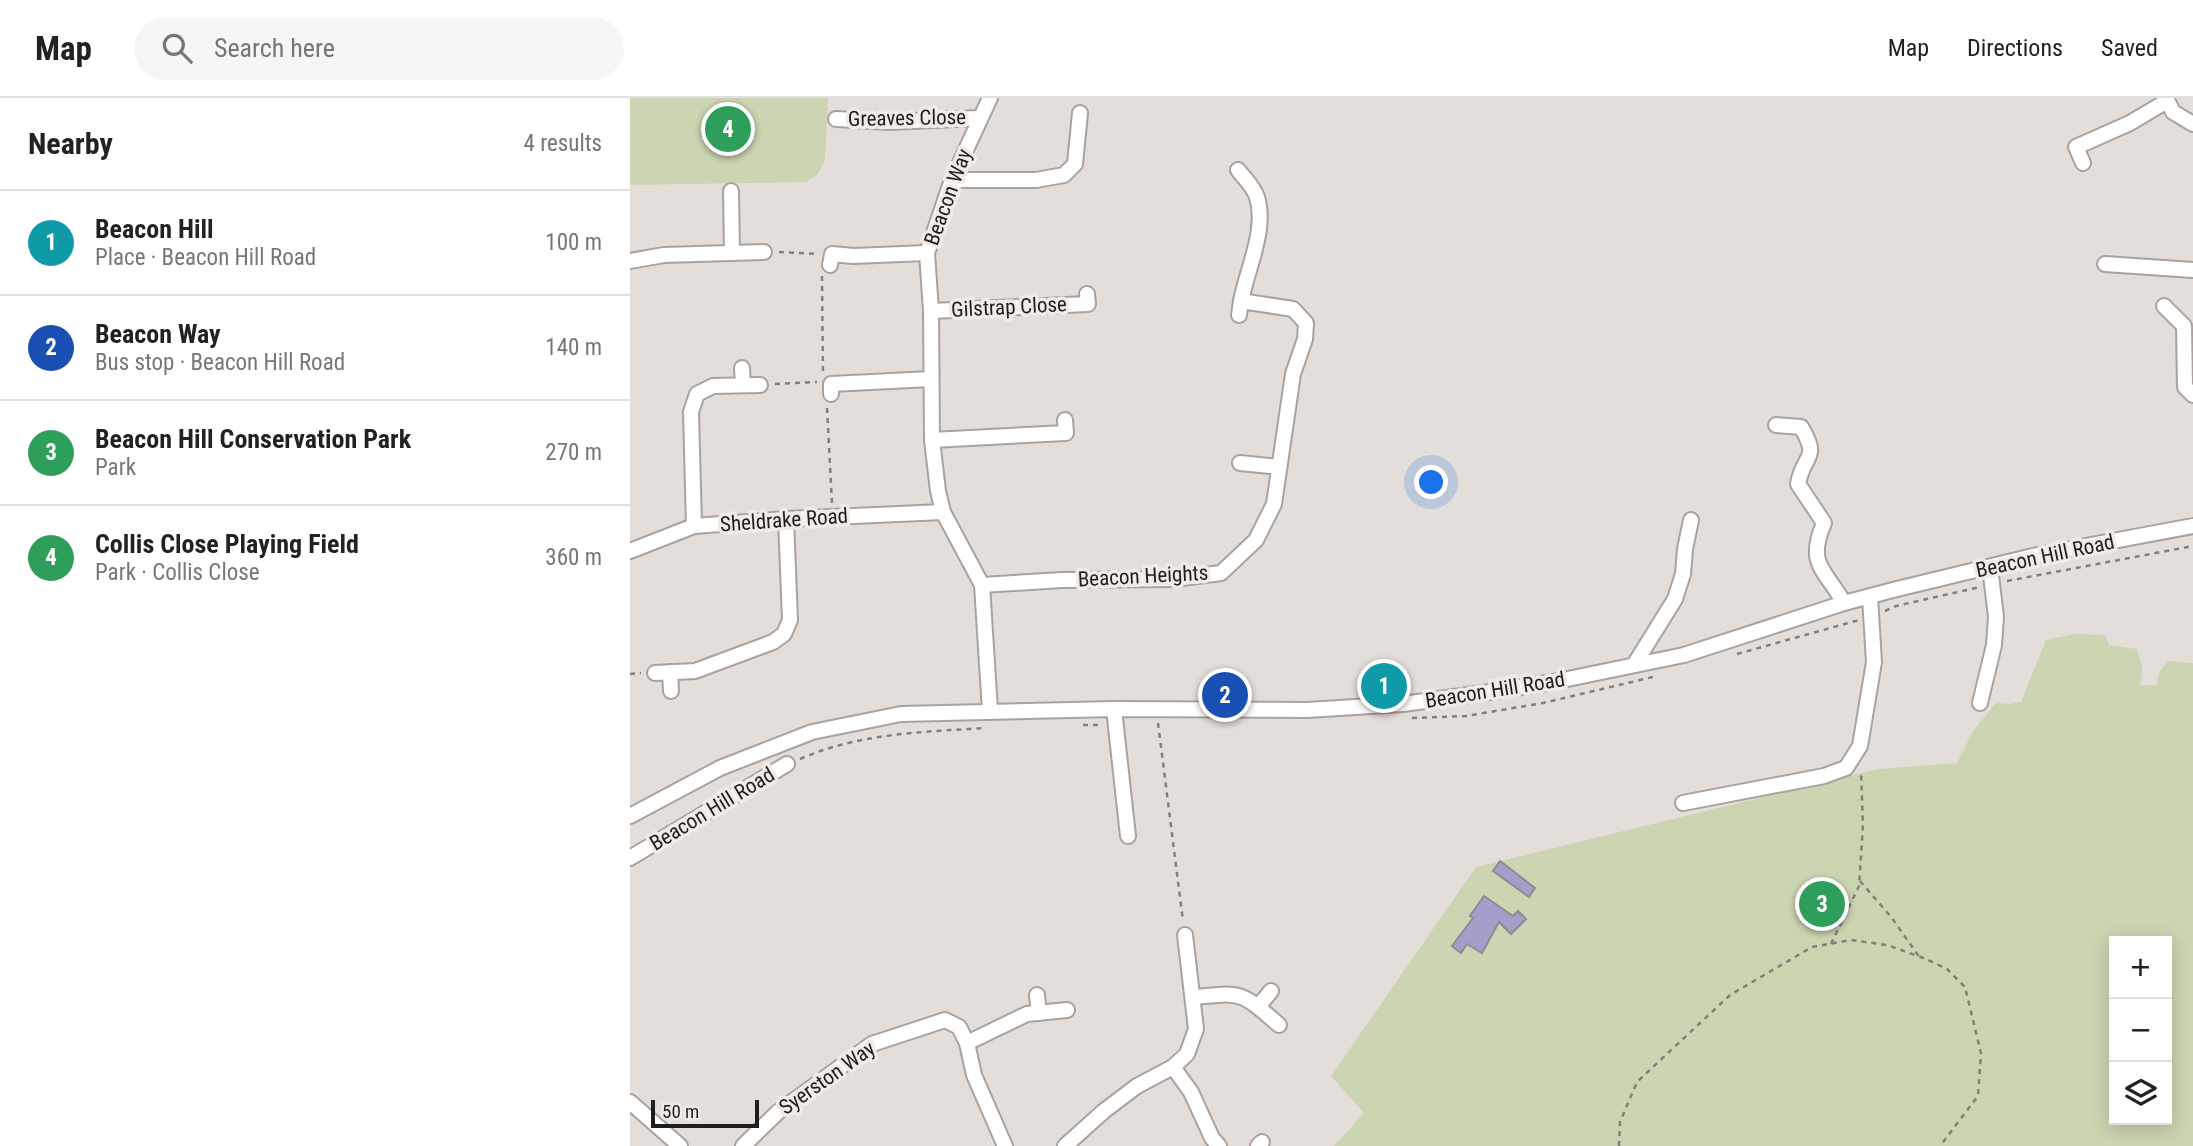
<!DOCTYPE html>
<html lang="en">
<head>
<meta charset="utf-8">
<style>
	body { margin:0; font-family:"Roboto Condensed",sans-serif; background:#f6f6f6; color:#222 }
	.controls { position:absolute; right:21px; bottom:21px; display:grid; overflow:hidden; border-radius:0px; box-shadow:0 4px 18px #0003 }
	.controls button { width:63px; height:63px; display:grid; place-items:center; padding:0; border:0; border-bottom:2px solid #e0e0e0; background:#fff; color:#222; font:35px sans-serif }
	.scale { position:absolute; left:21px; bottom:18px; width:108px; box-sizing:border-box; padding-left:7px; border:4px solid #201e1c; border-top:0; font-size:19px; line-height:24px; white-space:nowrap; color:#201e1c; -webkit-text-stroke:5px #f1ebe7; paint-order:stroke }
	.you { position:absolute; left:802px; top:385px; width:24px; height:24px; margin:-18px; border:5px solid #fff; border-radius:50%; background:#1a73e8; box-shadow:0 0 0 10px #1a73e833 }
	.badge { display:grid; place-items:center; width:46px; height:46px; border-radius:50%; background:#0b8043; color:#fff; font-size:23px; font-weight:700 }
	.pin { position:absolute; translate:-50% -50%; border:4px solid #fff; box-shadow:0 2px 7px #0006 }
	.list { margin:0; padding:0; list-style:none }
	h2 { display:flex; justify-content:space-between; align-items:center; height:91px; margin:0; padding:0 28px; font-size:30px }
	h2 small { font-size:23px; font-weight:400; color:#767676 }
	.list li { display:grid; grid-template-columns:46px 1fr auto; gap:21px; align-items:center; box-sizing:border-box; height:105px; padding:0 28px; border-top:2px solid #e0e0e0 }
	.list b { display:block; font-size:26px; white-space:nowrap }
	.list p { margin:0; font-size:23px; white-space:nowrap; color:#767676 }
	.list em { font-size:23px; font-style:normal; color:#767676 }
	.icon { flex:none; width:38px; height:38px; fill:none; stroke:currentColor; stroke-width:2; stroke-linecap:round; stroke-linejoin:round }
	.map { position:relative; flex:none; width:1563px; height:1048px; overflow:hidden }
	header { display:flex; align-items:center; gap:42px; box-sizing:border-box; height:98px; padding:0 35px; background:#fff; border-bottom:2px solid #e0e0e0 }
	header strong { font-size:33px }
	nav { display:flex; gap:38px; margin-inline-start:auto; font-size:24px }
	.search { width:490px; height:63px; background:#f6f6f6; display:flex; align-items:center; gap:18px; box-sizing:border-box; padding:0 24px; border-radius:38px; color:#767676; font-size:26px }
	main { display:flex }
	aside { flex:1; background:#fff }
	.map>svg:first-child { display:block }
	.green { fill:#ccd5b2; fill-rule:evenodd }
	.building { fill:#a69dcb; stroke:#8d8c92; stroke-width:2 }
	.lines { fill:none; stroke-linecap:round; stroke-linejoin:round }
	.minor-casing { stroke:#a9a29f; stroke-width:18 }
	.path { stroke:#837f7c; stroke-width:2.5; stroke-dasharray:5 5; stroke-linecap:butt }
	.minor { stroke:#fff; stroke-width:14 }
	.labels { text-anchor:middle; dominant-baseline:central; stroke-width:7; stroke-linejoin:round; paint-order:stroke }
	.street-label { font-size:21px; fill:#201e1c; stroke:#f1ebe7 }
</style>
</head>
<body>
<header>
<strong>Map</strong>
<div class="search"><svg class="icon" aria-label="search" viewBox="0 0 24 24"><circle cx="10" cy="10" r="6"/><path d="M15 15l6 6"/></svg>Search here</div>
<nav><a>Map</a><a>Directions</a><a>Saved</a></nav>
</header>
<main>
<aside>
<h2>Nearby<small>4 results</small></h2>
<ul class="list">
<li><span class="badge" style="background:#0f9aa8">1</span><div><b>Beacon Hill</b><p>Place · Beacon Hill Road</p></div><em>100 m</em></li>
<li><span class="badge" style="background:#1a4fb4">2</span><div><b>Beacon Way</b><p>Bus stop · Beacon Hill Road</p></div><em>140 m</em></li>
<li><span class="badge" style="background:#2e9e5b">3</span><div><b>Beacon Hill Conservation Park</b><p>Park</p></div><em>270 m</em></li>
<li><span class="badge" style="background:#2e9e5b">4</span><div><b>Collis Close Playing Field</b><p>Park · Collis Close</p></div><em>360 m</em></li>
</ul>
</aside>
<div class="map">
<svg width="1563" height="1048" viewBox="0 0 1563 1048">
	<rect width="100%" height="100%" fill="#e4deda"/>
	<g class="green">
		<polygon points="0,0 198,0 195,62 188,76 176,84 0,87"/>
		<path d="M1444,536L1475,537L1479,547L1507,551L1512,568L1511,587H1526L1530,573L1538,563L1563,565V1048H704L734,1015L701,978L846,769L1248,671L1327,665L1343,633L1366,605L1380,606L1391,604L1416,542ZM1484,843H1537V1022H1484Z"/>
	</g>
	<g class="building">
		<polygon points="870,763 905,790 899,799 863,773"/>
		<polygon points="854,798 883,818 888,813 896,821 881,836 869,824 852,855 837,846 831,855 822,848 843,820 840,818"/>
	</g>
	<g class="lines">
		<defs>
			<g id="minor">
				<polyline points="1536,0 1543,14 1563,26"/>
				<polyline points="206,21 260,24 349,20"/>
				<polyline points="1453,65 1446,49 1500,25 1537,3"/>
				<path d="M608,72C615,81 623,88 627,99C637,132 617,171 611,203"/>
				<polyline points="322,82 406,82 434,77 445,66 450,15"/>
				<polyline points="101,93 102,155"/>
				<polyline points="0,163 34,157 134,154"/>
				<polyline points="1475,166 1563,172"/>
				<polyline points="200,167 202,156 223,158 297,155"/>
				<polyline points="1534,208 1554,228 1555,289 1563,297"/>
				<polyline points="301,213 458,206 457,196"/>
				<polyline points="112,270 113,287"/>
				<polyline points="201,296 201,286 301,281"/>
				<path d="M1146,327L1171,329C1191,362 1173,356 1168,386L1194,425C1176,467 1195,471 1214,505"/>
				<polyline points="302,342 436,335 435,322"/>
				<polyline points="610,365 649,369"/>
				<polyline points="64,428 61,314 67,296 83,288 130,287"/>
				<polyline points="0,453 64,428 156,421 313,414"/>
				<polyline points="352,487 432,482 544,481 591,475 626,442 644,406 663,276 675,241 676,225 663,211 611,203 609,217"/>
				<polyline points="1004,567 1045,501 1053,476 1055,451 1061,422"/>
				<polyline points="40,574 41,593"/>
				<polyline points="25,575 65,573 143,544 154,536 160,522 156,421"/>
				<polyline points="1350,605 1364,547 1366,519 1360,469"/>
				<polyline points="484,611 498,738"/>
				<polyline points="360,613 352,487 313,414 308,393 302,342 301,213 297,155 322,82 360,0"/>
				<polyline points="1053,705 1194,678 1216,670 1230,648 1244,564 1240,499"/>
				<polyline points="0,718 90,670 182,634 271,616 484,611 677,612 773,606 860,594 923,584 1054,557 1214,505 1263,492 1403,458 1563,428"/>
				<polyline points="0,760 157,666"/>
				<polyline points="407,897 409,915"/>
				<path d="M564,899C613,894 611,894 649,927"/>
				<polyline points="628,909 641,893"/>
				<polyline points="337,945 397,916 437,912"/>
				<polyline points="543,969 561,994 582,1040 589,1048"/>
				<polyline points="0,1004 50,1048"/>
				<polyline points="113,1048 148,1014 242,946 315,922 329,929 337,945 344,977 375,1048"/>
				<polyline points="435,1048 474,1013 507,988 543,969 557,956 566,931 555,837"/>
				<polyline points="628,1048 632,1044"/>
			</g>
		</defs>
		<use href="#minor" class="minor-casing"/>
		<g class="path">
			<polyline points="149,154 188,156"/>
			<polyline points="192,178 193,277"/>
			<polyline points="145,286 187,284"/>
			<polyline points="197,310 202,405"/>
			<polyline points="1377,483 1563,448"/>
			<polyline points="1255,513 1266,508 1350,489"/>
			<polyline points="1107,556 1229,522"/>
			<polyline points="0,576 11,575"/>
			<polyline points="782,620 836,618 913,605 1027,578"/>
			<polyline points="528,625 553,823"/>
			<polyline points="453,627 471,627"/>
			<path d="M170,661C229,635 293,634 355,630"/>
			<polyline points="1230,783 1262,820 1290,860"/>
			<polyline points="1201,846 1229,788 1233,727 1231,674"/>
			<polyline points="989,1048 990,1024 1007,984 1100,897 1182,849 1221,842 1257,847 1296,861 1317,871 1335,889 1351,955 1348,998 1310,1048"/>
		</g>
		<use href="#minor" class="minor"/>
	</g>
	<g class="labels">
		<g class="street-label">
			<text transform="translate(277 20) rotate(-1)">Greaves Close</text>
			<text transform="translate(318 99) rotate(-70)">Beacon Way</text>
			<text transform="translate(379 209) rotate(-3)">Gilstrap Close</text>
			<text transform="translate(154 422) rotate(-4)">Sheldrake Road</text>
			<text transform="translate(1415 458) rotate(-12)">Beacon Hill Road</text>
			<text transform="translate(513 478) rotate(-3)">Beacon Heights</text>
			<text transform="translate(865 592) rotate(-9)">Beacon Hill Road</text>
			<text transform="translate(82 711) rotate(-31)">Beacon Hill Road</text>
			<text transform="translate(197 980) rotate(-35)">Syerston Way</text>
		</g>
	</g>
</svg>
<div class="controls">
<button>+</button>
<button>−</button>
<button><svg class="icon" aria-label="layers" viewBox="0 0 24 24"><path d="M12 4l9 5-9 5-9-5zM3 14l9 5 9-5"/></svg></button>
</div>
<div class="scale">50 m</div>
<div class="you"></div>
<div class="pin badge" style="left:754px;top:588px;background:#0f9aa8">1</div>
<div class="pin badge" style="left:595px;top:597px;background:#1a4fb4">2</div>
<div class="pin badge" style="left:1192px;top:806px;background:#2e9e5b">3</div>
<div class="pin badge" style="left:98px;top:31px;background:#2e9e5b">4</div>
</div>
</main>
</body>
</html>
